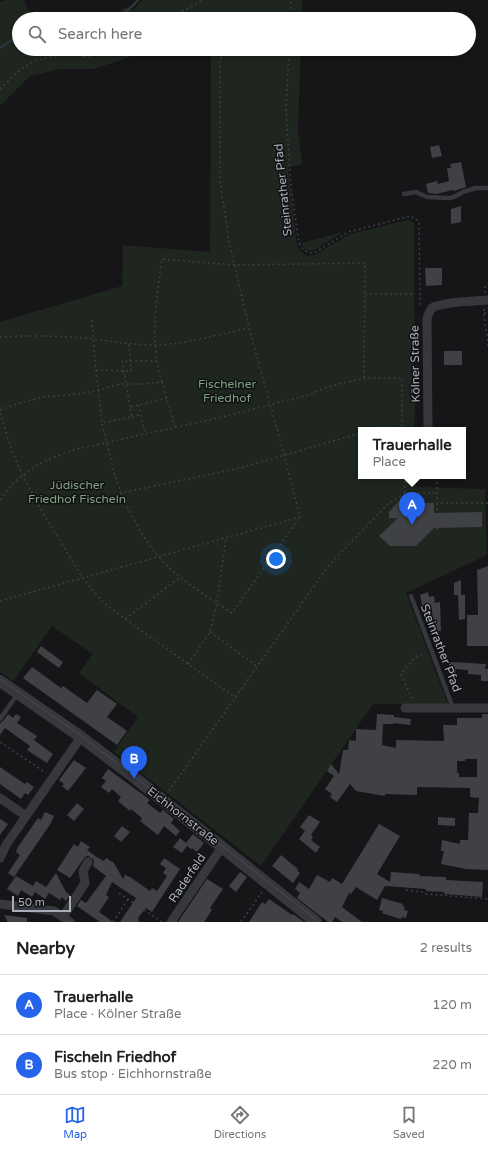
<!DOCTYPE html>
<html lang="en">
<head>
<meta charset="utf-8">
<style>
	body { margin:0; font-family:"Varela Round",sans-serif; background:#f6f6f6; color:#202124 }
	.scale { position:absolute; left:12px; bottom:10px; width:59px; box-sizing:border-box; padding-left:4px; border:2px solid #a8adb8; border-top:0; font-size:11px; line-height:14px; white-space:nowrap; color:#a8adb8; -webkit-text-stroke:3px #111113; paint-order:stroke }
	.you { position:absolute; left:276px; top:559px; width:14px; height:14px; margin:-10px; border:3px solid #fff; border-radius:50%; background:#1a73e8; box-shadow:0 0 0 6px #1a73e833 }
	.badge { display:grid; place-items:center; width:26px; height:26px; border-radius:50%; background:#2563eb; color:#fff; font-size:13px; font-weight:700 }
	.pin { position:absolute; translate:-50% -33px; filter:drop-shadow(0 1px 2px #0008) }
	.pin::after { content:''; position:absolute; top:21px; width:14px; height:12px; background:inherit; clip-path:polygon(0 0,100% 0,50% 100%) }
	.popup { position:absolute; left:358px; top:427px; width:108px; height:52px; box-sizing:border-box; display:grid; place-content:center; border-radius:0px; background:#fff; filter:drop-shadow(0 1px 3px #0005); font-size:13px; white-space:nowrap; color:#757577 }
	.popup b { font-size:15px; color:#202124 }
	.popup::after { content:''; position:absolute; left:50%; top:100%; margin-left:-8px; border:8px solid transparent; border-top-color:#fff }
	.list { margin:0; padding:0; list-style:none }
	h2 { display:flex; justify-content:space-between; align-items:center; height:52px; margin:0; padding:0 16px; font-size:17px }
	h2 small { font-size:13px; font-weight:400; color:#757577 }
	.list li { display:grid; grid-template-columns:26px 1fr auto; gap:12px; align-items:center; box-sizing:border-box; height:60px; padding:0 16px; border-top:1px solid #e0e0e0 }
	.list b { display:block; font-size:15px; white-space:nowrap }
	.list p { margin:0; font-size:13px; white-space:nowrap; color:#757577 }
	.list em { font-size:13px; font-style:normal; color:#757577 }
	.icon { flex:none; width:22px; height:22px; fill:none; stroke:currentColor; stroke-width:2; stroke-linecap:round; stroke-linejoin:round }
	.map { position:relative; flex:none; width:488px; height:922px; overflow:hidden }
	.search { position:absolute; background:#fff; box-shadow:0 2px 6px #0003; left:12px; right:12px; top:12px; height:44px; display:flex; align-items:center; gap:10px; box-sizing:border-box; padding:0 14px; border-radius:22px; color:#757577; font-size:15px }
	.sheet { height:172px; background:#fff }
	nav { display:flex; justify-content:space-around; align-items:center; box-sizing:border-box; height:56px; border-top:1px solid #e0e0e0; background:#fff; font-size:11px; color:#757577 }
	nav a { display:grid; justify-items:center; gap:2px }
	nav .on { color:#2563eb }
	.map>svg:first-child { display:block }
	.green { fill:#1e261f }
	.lines { fill:none; stroke-linecap:round; stroke-linejoin:round }
	.stream { stroke:#2c353c; stroke-width:2.5 }
	.building { fill:#404145; fill-rule:evenodd }
	.path { stroke:#3d3f44; stroke-width:1.5; stroke-dasharray:2 3; stroke-linecap:butt }
	.service { stroke:#37383d; stroke-width:4.5 }
	.minor { stroke:#37383d; stroke-width:9 }
	.tertiary { stroke:#37383d; stroke-width:12 }
	.tram { stroke:#4a4c52; stroke-width:1 }
	.labels { text-anchor:middle; dominant-baseline:central; stroke-width:3; stroke-linejoin:round; paint-order:stroke }
	.street-label { font-size:12px; fill:#a8adb8; stroke:#111113 }
	.park-label { font-size:12px; fill:#7fa381; stroke:#111113 }
</style>
</head>
<body>
<div class="map">
<svg width="488" height="922" viewBox="0 0 488 922">
	<rect width="100%" height="100%" fill="#161618"/>
	<g class="green">
		<polygon points="6,0 24,0 32,19 19,19 19,49 142,49 125,59 93,69 61,69 30,76 0,106 0,2"/>
		<polygon points="142,0 302,0 302,19 211,19 211,14 204,13 193,19 62,19 80,17 95,18 111,15 129,6 132,11"/>
		<polygon points="211,49 301,49 298,130 302,164 288,168 297,247 306,256 314,255 350,234 408,220 414,223 415,430 361,430 361,476 416,476 416,487 485,489 487,555 406,593 448,705 373,704 261,866 114,752 138,717 79,673 93,654 52,626 13,681 0,672 0,322 122,286 123,245 210,252"/>
		<polygon points="343,232 313,251 306,250 301,243"/>
	</g>
	<g class="lines">
		<g class="stream">
			<path d="M107,19C120,17 130,10 138,0"/>
			<polyline points="0,48 19,35"/>
		</g>
	</g>
	<g class="building">
		<polygon points="439,145 442,156 432,158 430,147"/>
		<polygon points="461,162 466,187 454,191 453,190 436,194 428,193 426,184 437,181 438,184 449,181 447,168 451,168 450,164"/>
		<polygon points="461,206 461,222 451,224 451,209"/>
		<polygon points="425,268 442,268 442,285 426,286"/>
		<rect x="444" y="351" width="18" height="14"/>
		<polygon points="399,501 405,501 405,503 434,503 434,513 482,512 482,527 434,528 416,546 390,546 379,536 398,518 389,518 389,512"/>
		<polygon points="488,566 488,646 467,646 467,615 478,615 477,570"/>
		<polygon points="461,580 461,595 454,595 454,583"/>
		<polygon points="428,592 429,597 434,596 435,603 440,602 441,631 433,631 432,610 423,611 420,595"/>
		<polygon points="458,595 465,595 465,619 459,620"/>
		<polygon points="41,646 63,662 59,668 37,652"/>
		<polygon points="449,662 486,664 485,669 488,669 488,681 481,681 481,675 468,674 468,670 456,669 456,673 449,673"/>
		<polygon points="32,667 61,688 63,686 87,703 97,690 117,704 107,717 127,731 117,745 23,678"/>
		<polygon points="8,714 13,718 16,714 21,717 17,723 37,736 34,740 53,754 47,763 27,750 30,746 5,728 0,735 0,723 3,721"/>
		<path d="M377,714L394,715V717L411,719L410,725L394,723V724H383L382,745L396,748V740L444,741L443,725H457V718H482V714H488V870L466,869L441,864L444,851H441L442,840L460,844V840H468L469,813H478L479,798L470,797V788L417,787V795L385,794V796L356,791L350,784L337,802L330,797L332,794L325,789L334,776L327,771L331,764L339,774L343,750H348L349,740L356,741V729L376,730ZM465,759H477V777H459V773H457V761H465Z"/>
		<polygon points="74,760 86,768 68,791 62,786 64,784 59,780"/>
		<polygon points="0,767 25,784 27,782 34,787 28,795 25,793 21,799 0,784"/>
		<polygon points="108,769 150,800 147,803 160,813 163,810 174,819 171,823 180,831 176,836 164,826 158,835 140,821 142,818 131,809 130,811 118,801 121,797 112,789 109,793 101,787 106,781 102,778"/>
		<polygon points="77,803 84,809 74,821 67,815"/>
		<polygon points="45,812 54,816 51,823 14,877 8,873 20,855 16,852 18,847 38,818 41,820"/>
		<polygon points="309,815 320,822 311,835 313,836 311,840 320,847 316,853 299,839 305,831 300,827"/>
		<polygon points="438,817 455,818 455,826 438,825"/>
		<polygon points="0,819 8,824 0,835"/>
		<polygon points="379,824 400,836 377,874 390,882 391,872 420,874 419,876 446,877 446,880 483,882 482,897 444,894 444,892 426,891 426,889 385,886 377,900 356,887 351,894 349,893 342,907 362,922 342,922 335,917 332,922 328,922 297,898 300,893 295,889 299,882 309,889 317,875 330,882 332,878 342,884"/>
		<polygon points="122,826 130,832 121,842 114,836"/>
		<polygon points="193,834 204,843 197,852 192,848 191,849 187,846 182,853 173,847 180,838 186,843"/>
		<polygon points="81,841 90,847 87,850 98,858 104,861 106,858 114,863 123,879 125,875 130,877 150,891 152,888 157,891 167,876 163,873 166,868 160,864 164,858 180,869 152,912 146,908 138,918 139,922 120,922 136,898 112,882 106,895 109,897 99,912 113,922 100,922 77,906 81,900 86,903 106,876 93,866 94,862 93,859 88,856 85,857 70,878 57,870 74,844 78,847"/>
		<polygon points="281,855 298,869 297,870 300,873 293,883 272,866"/>
		<polygon points="240,872 247,877 236,892 229,886"/>
		<polygon points="56,873 66,892 70,895 66,901 62,897 60,900 49,893 45,899 35,892 32,897 21,890 18,896 7,889 16,876 33,886 36,881 46,887"/>
		<polygon points="207,879 223,889 210,908 212,910 204,922 178,922"/>
		<polygon points="382,898 403,904 402,906 405,907 404,910 408,911 406,918 402,917 401,919 397,918 382,913 383,911 379,910"/>
		<polygon points="269,899 292,915 293,914 304,922 249,922 262,902 265,904"/>
		<polygon points="4,915 27,918 27,922 7,922 7,920"/>
	</g>
	<g class="lines">
		<g class="path">
			<polyline points="169,19 202,0"/>
			<polyline points="291,19 291,0"/>
			<path d="M289,49L286,110L291,187L299,243C303,250 306,253 314,253L348,232L410,216L419,221L420,305L422,307"/>
			<polyline points="0,89 21,69 34,61 66,53 87,57 114,49"/>
			<polyline points="485,293 485,287 488,284"/>
			<polyline points="365,294 414,294"/>
			<path d="M484,309C483,322 488,333 488,346"/>
			<polyline points="484,313 488,313"/>
			<polyline points="92,320 95,362 102,423"/>
			<path d="M0,337C31,335 63,336 94,339C115,342 134,345 155,345C186,344 217,335 248,328"/>
			<polyline points="96,370 131,371 129,344"/>
			<path d="M162,382C149,339 156,303 162,259L234,265L365,263L364,378"/>
			<polyline points="167,398 130,407 132,417 102,423 114,472 121,493 240,468 361,433"/>
			<polyline points="139,405 145,434"/>
			<polyline points="130,407 122,361 157,361"/>
			<polyline points="0,410 23,402 43,397 79,394 98,390 121,384 143,384 162,382 175,427"/>
			<polyline points="0,413 11,448 22,475 46,518 82,577 94,592 105,604 125,619 236,698"/>
			<polyline points="132,417 141,414"/>
			<polyline points="373,430 382,427 402,428"/>
			<polyline points="405,476 405,493"/>
			<polyline points="437,477 437,503 488,503"/>
			<path d="M121,493C131,515 143,539 159,557C179,580 207,596 232,613L300,517"/>
			<polyline points="0,500 13,483 37,465 54,457 77,449 218,418 309,395 327,387 364,378 402,378 402,430"/>
			<polyline points="437,530 437,504"/>
			<polyline points="0,601 300,517 285,458 249,328 229,241 220,181 220,62 222,54 227,52 289,49"/>
			<polyline points="125,619 180,577"/>
			<polyline points="210,632 258,667"/>
			<polyline points="188,664 210,632 217,603 226,538"/>
			<polyline points="412,699 401,674 415,657 425,653"/>
			<polyline points="0,742 46,773"/>
			<polyline points="169,791 329,565 388,504 405,493 437,493"/>
			<polyline points="406,890 422,892 426,894 488,899"/>
			<polyline points="119,893 162,922"/>
			<polyline points="113,922 128,899"/>
			<polyline points="241,922 262,892"/>
		</g>
		<g class="service">
			<polyline points="404,194 416,192 427,197 449,198 454,197 463,192 476,188 488,188"/>
			<polyline points="411,596 453,708"/>
			<polyline points="0,719 17,695"/>
		</g>
		<g class="minor">
			<path d="M428,430L427,319C428,315 429,311 432,308C441,302 476,301 488,300"/>
			<polyline points="405,708 488,708"/>
			<polyline points="0,798 26,816"/>
			<polyline points="0,858 6,845 81,737"/>
			<polyline points="0,904 54,911 70,922"/>
			<polyline points="63,917 85,883 83,871 88,862"/>
			<polyline points="171,922 222,847"/>
		</g>
		<polyline class="tertiary" points="0,681 81,737 135,778 316,922"/>
		<polyline class="tram" points="0,679 80,735 112,759 319,922"/>
	</g>
	<g class="labels">
		<g class="street-label">
			<text transform="translate(283 190) rotate(-96)">Steinrather Pfad</text>
			<text transform="translate(415 364) rotate(-91)">Kölner Straße</text>
			<text transform="translate(441 648) rotate(69)">Steinrather Pfad</text>
			<text transform="translate(183 816) rotate(38)">Eichhornstraße</text>
			<text transform="translate(187 878) rotate(-56)">Raderfeld</text>
		</g>
		<g class="park-label">
			<text x="227" y="384">Fischelner<tspan x="227" dy="14">Friedhof</tspan></text>
			<text x="77" y="485">Jüdischer<tspan x="77" dy="14">Friedhof Fischeln</tspan></text>
		</g>
	</g>
</svg>
<div class="scale">50 m</div>
<div class="you"></div>
<div class="pin badge" style="left:412px;top:525px">A</div>
<div class="popup"><b>Trauerhalle</b>Place</div>
<div class="pin badge" style="left:134px;top:779px">B</div>
<div class="search"><svg class="icon" aria-label="search" viewBox="0 0 24 24"><circle cx="10" cy="10" r="6"/><path d="M15 15l6 6"/></svg>Search here</div>
</div>
<section class="sheet">
<h2>Nearby<small>2 results</small></h2>
<ul class="list">
<li><span class="badge">A</span><div><b>Trauerhalle</b><p>Place · Kölner Straße</p></div><em>120 m</em></li>
<li><span class="badge">B</span><div><b>Fischeln Friedhof</b><p>Bus stop · Eichhornstraße</p></div><em>220 m</em></li>
</ul>
</section>
<nav>
<a class="on"><svg class="icon" aria-label="map" viewBox="0 0 24 24"><path d="M3 6l6-2 6 2 6-2v14l-6 2-6-2-6 2zM9 4v14M15 6v14"/></svg>Map</a>
<a><svg class="icon" aria-label="directions" viewBox="0 0 24 24"><path d="M12 3l9 9-9 9-9-9zM9 14v-3h6M13 9l2 2-2 2"/></svg>Directions</a>
<a><svg class="icon" aria-label="saved" viewBox="0 0 24 24"><path d="M7 4h10v16l-5-4-5 4z"/></svg>Saved</a>
</nav>
</body>
</html>
